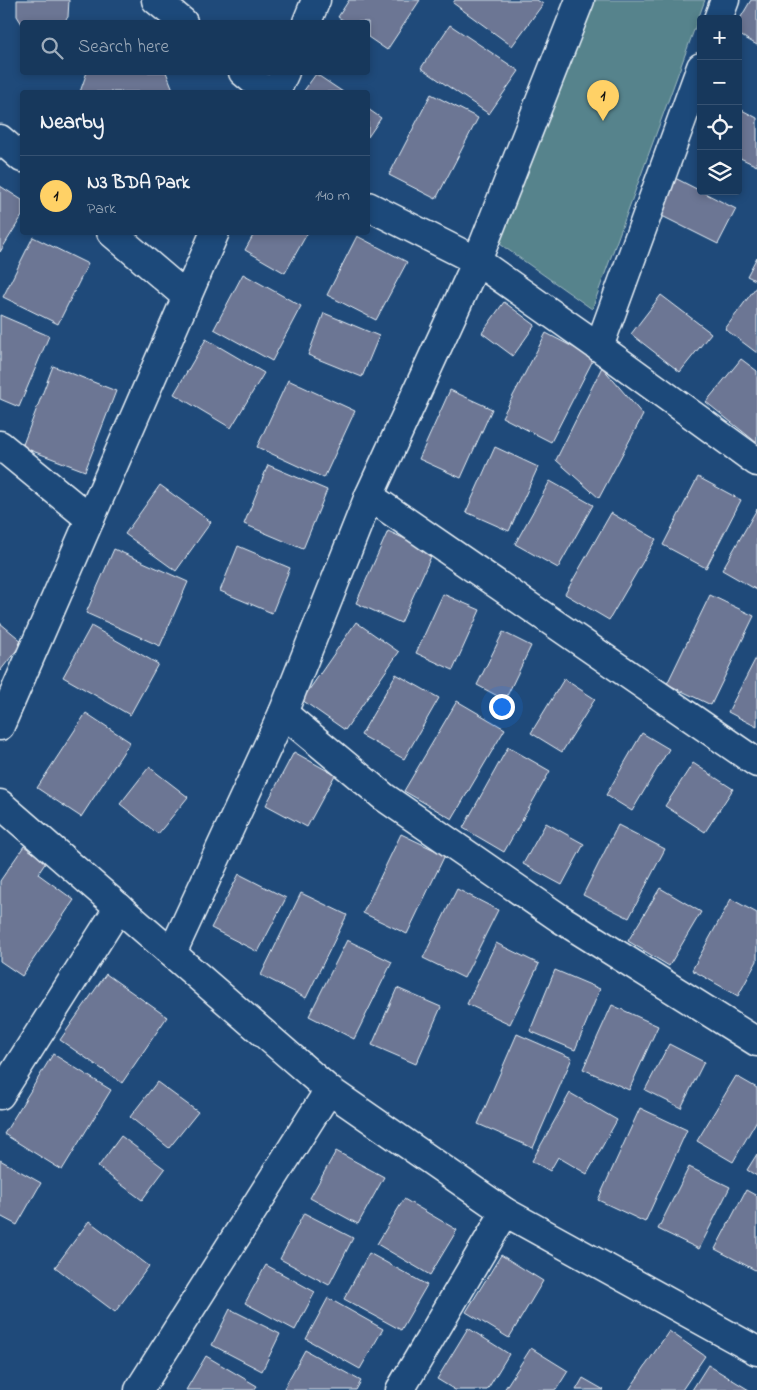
<!DOCTYPE html>
<html lang="en">
<head>
<meta charset="utf-8">
<style>
	body { margin:0; font-family:"Indie Flower",sans-serif; background:#203f62; color:#f1f3f6 }
	.controls { position:absolute; right:15px; top:15px; display:grid; overflow:hidden; border-radius:5px; box-shadow:0 2px 8px #0003 }
	.controls button { width:45px; height:45px; display:grid; place-items:center; padding:0; border:0; border-bottom:1px solid #365272; background:#17385c; color:#f1f3f6; font:25px sans-serif }
	.you { position:absolute; left:501px; top:706px; width:18px; height:18px; margin:-12px; border:4px solid #fff; border-radius:50%; background:#1a73e8; box-shadow:0 0 0 8px #1a73e833 }
	.badge { display:grid; place-items:center; width:32px; height:32px; border-radius:50%; background:#ffd166; color:#111; font-size:16px; font-weight:700 }
	.pin { position:absolute; translate:-50% -41px; filter:drop-shadow(0 1px 2px #0008) }
	.pin::after { content:''; position:absolute; top:26px; width:18px; height:15px; background:inherit; clip-path:polygon(0 0,100% 0,50% 100%) }
	.list { margin:0; padding:0; list-style:none }
	h2 { display:flex; justify-content:space-between; align-items:center; height:65px; margin:0; padding:0 20px; font-size:21px }
	h2 small { font-size:16px; font-weight:400; color:#9eacbb }
	.list li { display:grid; grid-template-columns:32px 1fr auto; gap:15px; align-items:center; box-sizing:border-box; height:80px; padding:0 20px; border-top:1px solid #365272 }
	.list b { display:block; font-size:19px; white-space:nowrap }
	.list p { margin:0; font-size:16px; white-space:nowrap; color:#9eacbb }
	.list em { font-size:16px; font-style:normal; color:#9eacbb }
	.icon { flex:none; width:28px; height:28px; fill:none; stroke:currentColor; stroke-width:2; stroke-linecap:round; stroke-linejoin:round }
	.map { position:relative; flex:none; width:757px; height:1390px; overflow:hidden }
	.search { position:absolute; background:#17385c; box-shadow:0 2px 8px #0003; left:20px; top:20px; width:350px; height:55px; display:flex; align-items:center; gap:12px; box-sizing:border-box; padding:0 18px; border-radius:5px; color:#9eacbb; font-size:19px }
	.panel { position:absolute; background:#17385c; box-shadow:0 2px 8px #0003; left:20px; top:90px; width:350px; height:145px; border-radius:5px }
	.map>svg:first-child { display:block }
	.green { fill:#56838c; stroke:#9fbac2 }
	.building { fill:#6c7694; stroke:#e8f1f8 }
	.lines { fill:none; stroke-linecap:round; stroke-linejoin:round }
	.street-casing { stroke:#e8f1f8; stroke-width:31 }
	.street { stroke:#1f4a7a; stroke-width:28 }
</style>
</head>
<body>
<div class="map">
<svg width="757" height="1390" viewBox="0 0 757 1390">
	<rect width="100%" height="100%" fill="#1f4a7a"/>
	<filter id="ink" filterUnits="userSpaceOnUse"><feTurbulence type="fractalNoise" baseFrequency=".02" numOctaves="2"/><feDisplacementMap in="SourceGraphic" scale="10" xChannelSelector="R" yChannelSelector="G"/><feConvolveMatrix kernelMatrix="1 2 1 2 8 2 1 2 1" color-interpolation-filters="sRGB"/></filter>
	<g filter="url(#ink)">
		<polygon class="green" points="594,0 705,0 592,309 497,242"/>
		<g class="building">
			<polygon points="17,0 69,0 68,17 64,22 22,24 17,16"/>
			<polygon points="349,0 420,0 387,50 368,37 368,22 346,22 338,17"/>
			<polygon points="455,0 537,0 543,4 512,46 453,3"/>
			<polygon points="751,0 757,0 757,45 738,34 738,22"/>
			<polygon points="450,25 519,71 489,114 421,68"/>
			<polygon points="87,72 166,72 174,92 80,92"/>
			<polygon points="316,74 343,92 303,92"/>
			<polygon points="431,94 478,118 436,199 389,175"/>
			<polygon points="738,108 757,118 757,166 738,157"/>
			<polygon points="368,109 381,118 368,137"/>
			<polygon points="675,178 736,209 718,244 658,214"/>
			<polygon points="0,186 22,200 22,216 0,252"/>
			<polygon points="255,232 308,232 285,273 245,250"/>
			<polygon points="357,236 407,262 376,320 327,295"/>
			<polygon points="33,237 88,264 58,324 3,297"/>
			<polygon points="757,257 757,281 747,276"/>
			<polygon points="243,274 301,306 272,361 214,329"/>
			<polygon points="756,287 757,288 757,353 725,329"/>
			<polygon points="661,295 711,333 680,372 631,334"/>
			<polygon points="504,302 535,325 513,356 482,333"/>
			<polygon points="324,313 379,336 362,377 308,355"/>
			<polygon points="0,315 49,336 19,407 0,399"/>
			<polygon points="546,333 594,358 551,442 502,417"/>
			<polygon points="206,339 264,373 231,428 174,394"/>
			<polygon points="741,359 757,371 757,443 706,402"/>
			<polygon points="53,366 116,391 85,471 22,447"/>
			<polygon points="602,367 643,415 599,498 556,460"/>
			<polygon points="288,380 355,411 324,478 257,447"/>
			<polygon points="450,390 492,409 461,478 419,459"/>
			<polygon points="495,447 538,467 509,531 466,512"/>
			<polygon points="268,465 327,490 303,549 244,524"/>
			<polygon points="698,477 741,500 706,568 663,545"/>
			<polygon points="550,481 593,505 558,568 515,544"/>
			<polygon points="160,485 211,522 176,571 125,534"/>
			<polygon points="757,509 757,590 722,570"/>
			<polygon points="611,513 656,539 609,620 565,594"/>
			<polygon points="388,531 433,552 401,623 356,603"/>
			<polygon points="238,546 290,568 272,613 220,591"/>
			<polygon points="114,549 188,582 160,646 86,613"/>
			<polygon points="443,594 480,610 453,670 416,653"/>
			<polygon points="710,595 754,616 711,705 667,684"/>
			<polygon points="356,622 399,652 345,730 302,700"/>
			<polygon points="0,623 23,642 0,671"/>
			<polygon points="91,626 158,664 130,715 63,677"/>
			<polygon points="503,632 531,646 505,700 477,685"/>
			<polygon points="757,656 757,727 728,712"/>
			<polygon points="396,674 439,698 404,759 361,735"/>
			<polygon points="564,679 595,699 562,752 531,733"/>
			<polygon points="457,701 505,729 452,819 404,791"/>
			<polygon points="86,713 130,742 81,817 37,788"/>
			<polygon points="642,733 669,749 632,811 606,795"/>
			<polygon points="508,747 550,771 504,852 463,828"/>
			<polygon points="294,752 335,775 307,827 266,805"/>
			<polygon points="693,763 733,789 705,832 665,806"/>
			<polygon points="149,767 188,797 158,834 120,804"/>
			<polygon points="546,823 584,844 562,885 523,864"/>
			<polygon points="618,825 665,849 629,918 583,895"/>
			<polygon points="401,834 445,855 407,934 363,913"/>
			<polygon points="24,846 46,862 38,874 74,900 22,976 0,961 0,881"/>
			<polygon points="239,874 286,898 258,952 211,928"/>
			<polygon points="660,888 701,912 669,966 628,941"/>
			<polygon points="457,889 498,910 464,978 423,958"/>
			<polygon points="301,893 347,915 306,998 261,975"/>
			<polygon points="731,899 757,913 757,961 738,996 692,970"/>
			<polygon points="347,940 392,962 354,1039 309,1016"/>
			<polygon points="496,943 539,964 510,1024 467,1004"/>
			<polygon points="555,970 600,989 575,1050 530,1031"/>
			<polygon points="106,974 167,1017 122,1083 60,1040"/>
			<polygon points="397,988 441,1007 416,1064 372,1045"/>
			<polygon points="612,1005 658,1026 629,1090 583,1069"/>
			<polygon points="517,1034 572,1058 533,1148 478,1124"/>
			<polygon points="669,1044 704,1062 681,1108 645,1090"/>
			<polygon points="53,1054 111,1090 62,1170 4,1134"/>
			<polygon points="736,1076 757,1088 757,1120 733,1162 697,1141"/>
			<polygon points="157,1082 198,1112 169,1148 130,1117"/>
			<polygon points="570,1093 617,1120 587,1174 558,1157 550,1171 532,1161"/>
			<polygon points="640,1108 687,1130 645,1222 598,1200"/>
			<polygon points="121,1136 165,1169 142,1200 98,1167"/>
			<polygon points="336,1151 384,1177 358,1224 310,1198"/>
			<polygon points="757,1154 757,1176 747,1170"/>
			<polygon points="0,1160 41,1183 17,1225 0,1216"/>
			<polygon points="689,1167 730,1187 699,1249 658,1229"/>
			<polygon points="746,1190 757,1196 757,1271 715,1249"/>
			<polygon points="404,1199 457,1230 430,1275 377,1244"/>
			<polygon points="304,1213 353,1238 329,1285 280,1259"/>
			<polygon points="89,1221 149,1266 115,1312 55,1267"/>
			<polygon points="369,1253 427,1285 401,1330 344,1299"/>
			<polygon points="501,1255 543,1281 509,1338 466,1312"/>
			<polygon points="266,1265 315,1292 295,1330 245,1303"/>
			<polygon points="328,1298 383,1329 360,1369 306,1339"/>
			<polygon points="230,1309 280,1334 262,1371 212,1345"/>
			<polygon points="468,1328 509,1354 487,1390 455,1390 437,1379"/>
			<polygon points="669,1331 705,1356 682,1390 629,1390"/>
			<polygon points="531,1348 568,1371 556,1390 504,1390"/>
			<polygon points="305,1350 361,1381 356,1390 283,1390"/>
			<polygon points="206,1356 257,1386 254,1390 186,1390"/>
			<polygon points="708,1365 749,1390 692,1390"/>
			<polygon points="583,1378 604,1390 576,1390"/>
		</g>
		<g class="lines">
			<defs>
				<g id="street">
					<polyline points="156,0 183,22"/>
					<polyline points="718,19 725,0"/>
					<polyline points="307,22 316,0"/>
					<polyline points="243,72 267,92"/>
					<polyline points="276,92 285,72"/>
					<polyline points="0,139 22,158"/>
					<polyline points="368,206 477,261 599,347 757,462"/>
					<polyline points="111,232 187,297"/>
					<polyline points="599,347 701,67"/>
					<polyline points="0,445 90,519"/>
					<polyline points="369,496 757,763"/>
					<polyline points="283,713 369,496 477,261 580,0"/>
					<polyline points="0,726 215,232"/>
					<polyline points="0,804 329,1090 505,1212 757,1351"/>
					<polyline points="172,953 283,713 384,797 561,919 757,1042"/>
					<polyline points="0,1095 119,907"/>
					<polyline points="139,1390 329,1090"/>
					<polyline points="400,1390 505,1212"/>
				</g>
			</defs>
			<use href="#street" class="street-casing"/>
			<use href="#street" class="street"/>
		</g>
	</g>
</svg>
<div class="controls">
<button>+</button>
<button>−</button>
<button><svg class="icon" aria-label="locate" viewBox="0 0 24 24"><circle cx="12" cy="12" r="6"/><path d="M12 2v4M12 18v4M2 12h4M18 12h4"/></svg></button>
<button><svg class="icon" aria-label="layers" viewBox="0 0 24 24"><path d="M12 4l9 5-9 5-9-5zM3 14l9 5 9-5"/></svg></button>
</div>
<div class="you"></div>
<div class="pin badge" style="left:603px;top:121px">1</div>
<div class="search"><svg class="icon" aria-label="search" viewBox="0 0 24 24"><circle cx="10" cy="10" r="6"/><path d="M15 15l6 6"/></svg>Search here</div>
<section class="panel">
<h2>Nearby<small></small></h2>
<ul class="list">
<li><span class="badge">1</span><div><b>N3 BDA Park</b><p>Park</p></div><em>140 m</em></li>
</ul>
</section>
</div>
</body>
</html>
